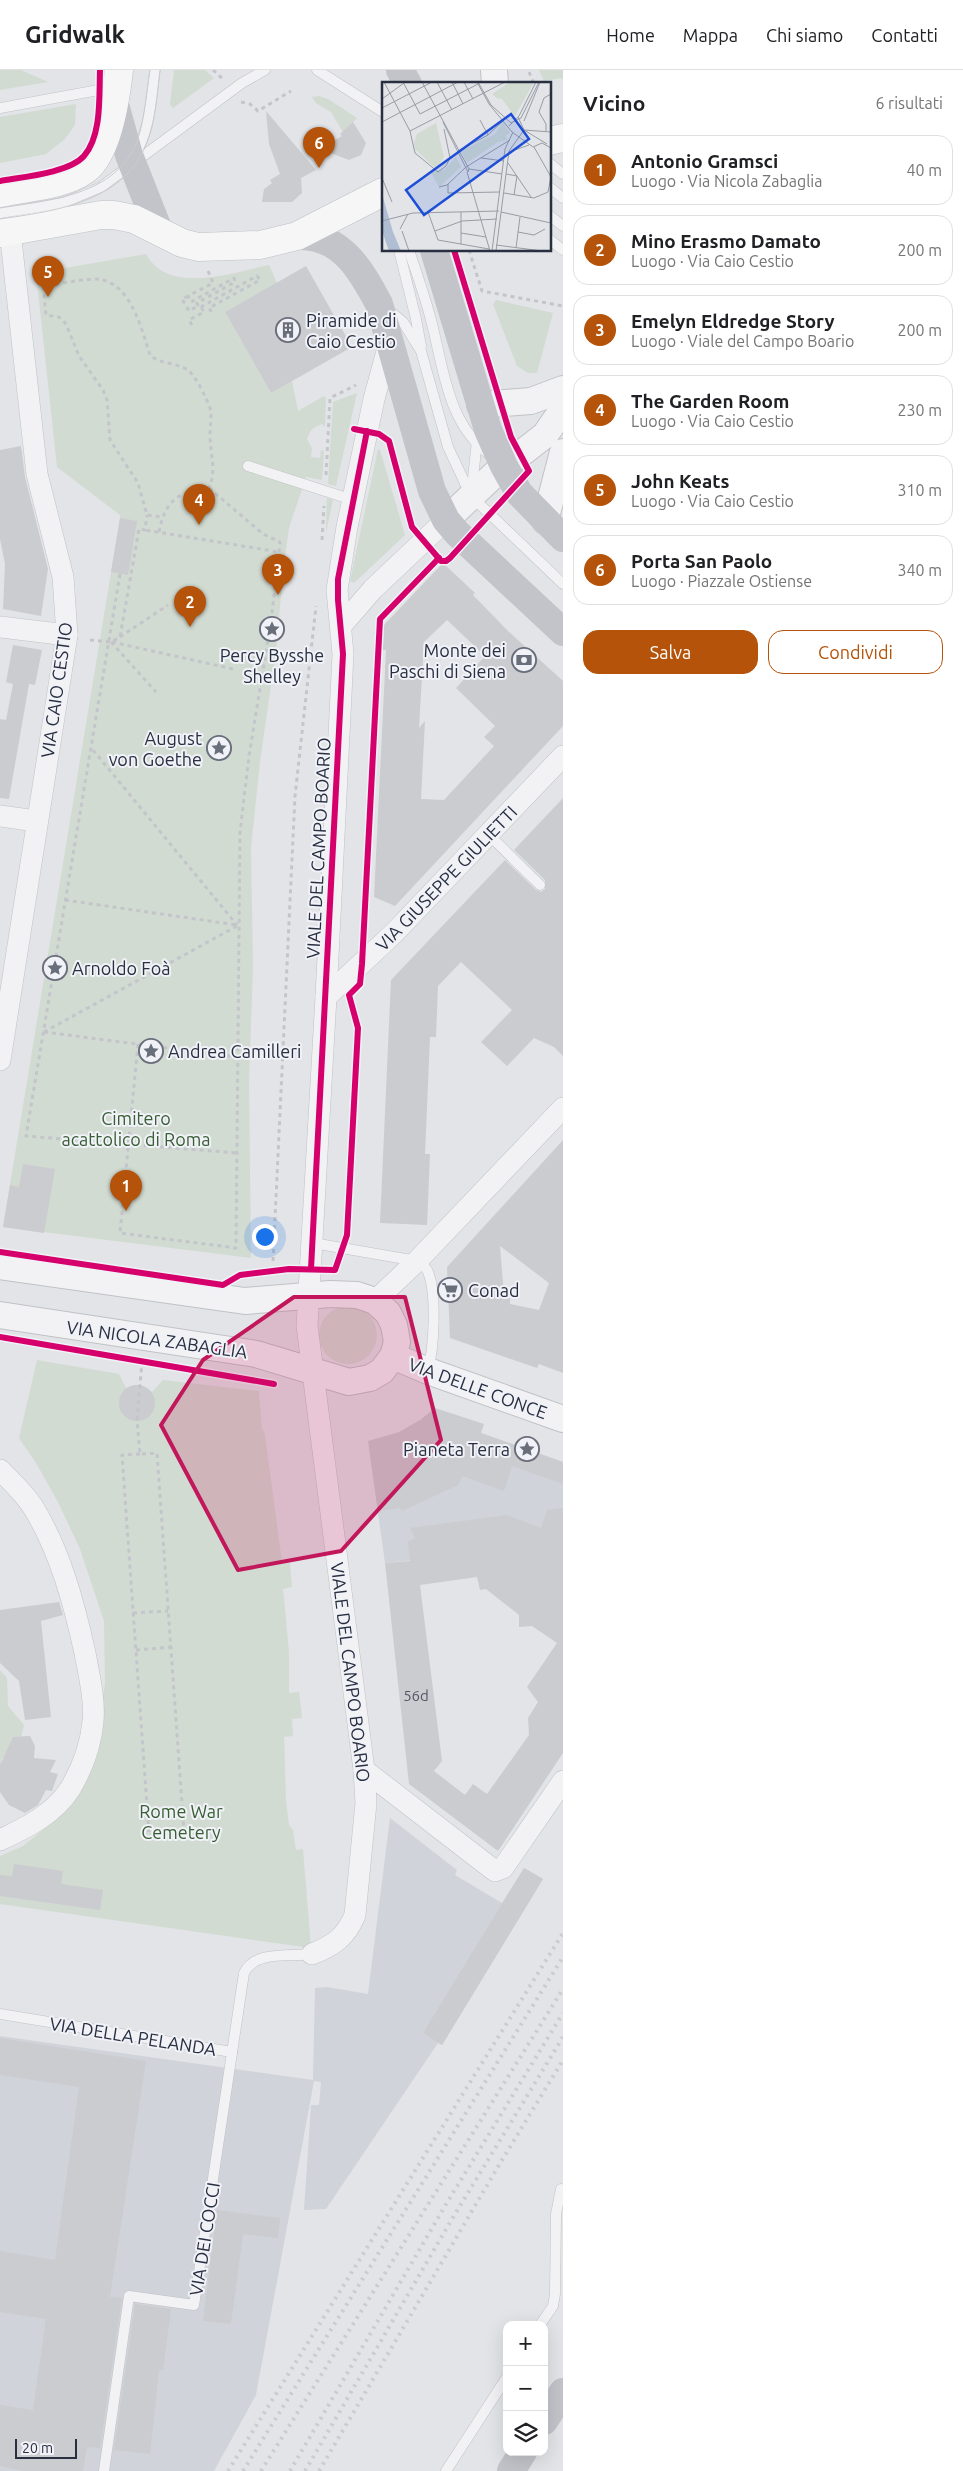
<!DOCTYPE html>
<html lang="it">
<head>
<meta charset="utf-8">
<style>
	body { margin:0; font-family:Ubuntu,sans-serif; background:#f2f2f2; color:#202124 }
	.controls { position:absolute; right:15px; bottom:15px; display:grid; overflow:hidden; border-radius:10px; box-shadow:0 5px 20px #0002 }
	.controls button { width:45px; height:45px; display:grid; place-items:center; padding:0; border:0; border-bottom:1px solid #e0e0e0; background:#fff; color:#202124; font:25px sans-serif }
	.scale { position:absolute; left:15px; bottom:12px; width:62px; box-sizing:border-box; padding-left:5px; border:2px solid #282f41; border-top:0; font-size:14px; line-height:18px; white-space:nowrap; color:#282f41; -webkit-text-stroke:4px #f0f2f7; paint-order:stroke }
	.you { position:absolute; left:264px; top:1166px; width:18px; height:18px; margin:-12px; border:4px solid #fff; border-radius:50%; background:#1a73e8; box-shadow:0 0 0 8px #1a73e833 }
	.badge { display:grid; place-items:center; width:32px; height:32px; border-radius:50%; background:#b45309; color:#fff; font-size:16px; font-weight:700 }
	.pin { position:absolute; translate:-50% -41px; filter:drop-shadow(0 1px 2px #0008) }
	.pin::after { content:''; position:absolute; top:26px; width:18px; height:15px; background:inherit; clip-path:polygon(0 0,100% 0,50% 100%) }
	.list { margin:0; padding:0; list-style:none }
	h2 { display:flex; justify-content:space-between; align-items:center; height:65px; margin:0; padding:0 20px; font-size:21px }
	h2 small { font-size:16px; font-weight:400; color:#757577 }
	.list li { display:grid; grid-template-columns:32px 1fr auto; gap:15px; align-items:center; box-sizing:border-box; height:70px; margin:0 10px 10px; padding:0 10px; border:1px solid #e0e0e0; border-radius:15px }
	.list b { display:block; font-size:19px; white-space:nowrap }
	.list p { margin:0; font-size:16px; white-space:nowrap; color:#757577 }
	.list em { font-size:16px; font-style:normal; color:#757577 }
	.actions { display:flex; gap:10px; padding:15px 20px }
	.actions a { flex:1; padding:11px 0; border:1px solid #b45309; border-radius:15px; text-align:center; font-size:18px; color:#b45309 }
	.actions .main { background:#b45309; color:#fff }
	.icon { flex:none; width:28px; height:28px; fill:none; stroke:currentColor; stroke-width:2; stroke-linecap:round; stroke-linejoin:round }
	.map { position:relative; flex:none; width:563px; height:2401px; overflow:hidden }
	header { display:flex; align-items:center; gap:30px; box-sizing:border-box; height:70px; padding:0 25px; background:#fff; border-bottom:1px solid #e0e0e0 }
	header strong { font-size:24px }
	nav { display:flex; gap:28px; margin-inline-start:auto; font-size:18px }
	main { display:flex }
	aside { flex:1; background:#fff }
	.map>svg:first-child { display:block }
	.built { fill:#d0d3da }
	.green { fill:#d2dbd2 }
	.building { fill:#cacccf; fill-rule:evenodd }
	.lines { fill:none; stroke-linecap:round; stroke-linejoin:round }
	.service-casing { stroke:#c0c2c5; stroke-width:11 }
	.minor-casing { stroke:#c0c2c5; stroke-width:22 }
	.tertiary-casing { stroke:#c0c2c5; stroke-width:28 }
	.primary-casing { stroke:#bec1c5; stroke-width:29 }
	.path { stroke:#c4c5cb; stroke-width:3; stroke-dasharray:4 4; stroke-linecap:butt }
	.service { stroke:#f2f2f4; stroke-width:10 }
	.minor { stroke:#f2f2f4; stroke-width:21 }
	.tertiary { stroke:#f2f2f4; stroke-width:26 }
	.secondary { stroke:#c3c4ca; stroke-width:28 }
	.primary { stroke:#f6f6f7; stroke-width:28 }
	.tram { stroke:#cbcccf; stroke-width:1 }
	.rail { stroke:#cbcccf; stroke-width:4; stroke-dasharray:2.5 5; stroke-linecap:butt }
	.cycleway-casing { stroke:#f0f2f7; stroke-width:9 }
	.cycleway { stroke:#d6006c; stroke-width:6 }
	.marked { fill:#c2185b; fill-opacity:0.2; stroke:#c2185b; stroke-width:4; stroke-linejoin:round }
	.labels { text-anchor:middle; dominant-baseline:central; stroke-width:4; stroke-linejoin:round; paint-order:stroke }
	.number-label { font-size:15px; fill:#515765 }
	.poi-label { font-size:18px; fill:#282f41; stroke:#f0f2f7; text-anchor:start }
	.street-label { font-size:18px; fill:#282f41; stroke:#f0f2f7 }
	.park-label { font-size:18px; fill:#395e35; stroke:#f0f2f7 }
	.inset-road { fill:none; stroke:#989ca5; stroke-width:1 }
	.view { fill:#1d4ed8; fill-opacity:0.15; stroke:#1d4ed8; stroke-width:2.5 }
	.inset-edge { fill:none; stroke:#282f41; stroke-width:2.5 }
</style>
</head>
<body>
<header>
<strong>Gridwalk</strong>
<nav><a>Home</a><a>Mappa</a><a>Chi siamo</a><a>Contatti</a></nav>
</header>
<main>
<div class="map">
<svg width="563" height="2401" viewBox="0 0 563 2401">
	<rect width="100%" height="100%" fill="#e2e4e7"/>
	<g class="built">
		<polygon points="435,1347 563,1392 563,1512 512,1480 385,1493 369,1379 392,1374"/>
		<polygon points="390,1748 457,1800 455,1805 502,1833 524,1798 543,1809 442,1975 438,1973 326,2139 304,2140 311,2035 319,2035 321,2012 314,2011 256,2325 214,2401 0,2401 0,1966 313,2010 315,1918 327,1917 368,1924"/>
	</g>
	<g class="green">
		<polygon points="0,0 21,0 48,12 0,20"/>
		<polygon points="174,0 205,0 214,8 173,38 170,34"/>
		<polygon points="539,0 563,0 563,10 561,8 544,11"/>
		<polygon points="319,26 328,29 357,48 343,62 331,42 316,33 312,27"/>
		<polygon points="76,34 75,55 65,69 46,84 0,93 0,47"/>
		<path d="M146,184C168,226 234,202 269,195L277,213L225,242L271,323L292,311L298,341L324,326L326,328L325,357L322,354C313,357 310,360 307,369L312,378L311,387L320,388L321,380L324,381L322,410L306,407L289,458L283,500L277,573L260,692L251,778L253,897L249,1011L251,1188L3,1157L120,448V445L57,397L36,203Z"/>
		<polygon points="496,230 553,243 537,303 528,303 517,296 493,234"/>
		<polygon points="357,323 336,416 328,414 333,332"/>
		<polygon points="378,379 380,380 405,465 354,513 350,511"/>
		<polygon points="327,428 333,430 326,463"/>
		<circle cx="348" cy="1265" r="29"/>
		<path d="M37,1290L119,1304L126,1318C136,1313 144,1315 152,1322L163,1310L259,1321L262,1358L265,1365L282,1492L290,1493L292,1517L283,1519L289,1582V1623L299,1622L302,1648L292,1649L293,1666L284,1667L286,1731L289,1755L293,1760L296,1780L303,1779L311,1878L0,1834V1786L23,1776L55,1750L97,1663L105,1614L104,1551L80,1479L58,1432L36,1393L19,1368Z"/>
		<polygon points="0,1600 7,1608 8,1636 24,1655 21,1668 1,1690 5,1718 0,1721"/>
	</g>
	<g class="building">
		<polygon points="266,41 316,100 301,108 302,123 292,132 262,132 264,119 272,113 270,110 280,104 269,74"/>
		<polygon points="353,52 366,73 361,85 349,90 320,79 342,66 340,64"/>
		<polygon points="306,196 352,277 271,323 225,242"/>
		<polygon points="21,376 25,407 48,499 41,546 3,539 5,494 0,469 0,380"/>
		<polygon points="120,448 137,451 128,505 111,502"/>
		<path d="M443,493L475,523L473,525L508,561L563,611V656L395,836L374,827L386,580H382L384,555ZM447,550L485,586L456,618L495,656L484,667L494,676L444,730L421,729L425,651L419,658L424,572Z"/>
		<polygon points="13,575 42,580 35,615 29,614 9,729 0,728 0,649 6,650 13,614 6,612"/>
		<polygon points="563,728 563,986 554,977 534,968 507,996 481,972 512,940 461,892 438,916 436,967 430,967 425,1084 430,1084 427,1155 380,1153 391,910 505,790 536,820 541,822 545,819 545,810 514,780"/>
		<path d="M563,1070V1303L539,1294L537,1298L450,1268L447,1197ZM500,1176L549,1213L539,1240L510,1234V1228L504,1225Z"/>
		<polygon points="23,1094 55,1099 44,1163 3,1157 10,1115 19,1117"/>
		<circle cx="137" cy="1333" r="18"/>
		<polygon points="435,1338 484,1354 481,1363 563,1392 563,1414 512,1396 504,1421 462,1406 458,1415 402,1441 400,1438 378,1441 368,1371 399,1362 420,1350"/>
		<path d="M563,1438V1683L498,1781L409,1714L385,1493L410,1491L408,1472L415,1468L410,1458L507,1445L541,1458L547,1440ZM477,1507L480,1520L486,1519L519,1545V1557L532,1556L557,1573L527,1617L538,1632L528,1648L529,1665L487,1724L473,1714L465,1725L434,1701L442,1691L420,1515Z"/>
		<polygon points="59,1532 63,1545 41,1551 51,1647 25,1650 19,1611 0,1593 0,1540"/>
		<polygon points="30,1666 35,1676 34,1688 56,1690 50,1702 58,1704 52,1721 46,1720 38,1735 25,1743 9,1735 0,1722 0,1695 13,1667"/>
		<polygon points="14,1794 63,1801 61,1814 103,1820 100,1840 0,1826 0,1805 12,1806"/>
		<polygon points="524,1798 543,1809 442,1975 423,1963"/>
		<polygon points="0,1968 146,1991 110,2227 122,2228 100,2378 87,2377 83,2401 24,2401 0,2396 0,2335 33,2340 46,2249 0,2242 0,2181 55,2190 79,2017 0,2005"/>
		<polygon points="217,2140 280,2148 278,2168 243,2164 231,2254 203,2251"/>
		<polygon points="135,2234 171,2239 163,2300 159,2300 150,2384 114,2380"/>
	</g>
	<g class="lines">
		<defs>
			<g id="service">
				<polyline points="317,0 383,42"/>
				<polyline points="0,38 115,17"/>
				<path d="M134,86C150,60 151,30 155,0"/>
				<polyline points="549,93 563,104"/>
				<polyline points="549,117 563,128"/>
				<polyline points="0,143 63,133 101,117 242,13 265,0"/>
				<polyline points="549,145 563,156"/>
				<polyline points="549,169 563,180"/>
				<polyline points="399,180 416,249 421,276"/>
				<path d="M409,180C417,205 426,229 432,254C444,301 448,354 490,385"/>
				<polyline points="385,237 403,252 421,281 448,377 471,426 563,514"/>
				<polyline points="248,396 353,430"/>
				<polyline points="472,418 477,370"/>
				<polyline points="489,765 540,815"/>
				<path d="M313,1173L417,1191C422,1194 426,1197 428,1202C437,1224 434,1278 428,1300"/>
				<polyline points="0,1944 232,1982"/>
				<polyline points="540,2255 553,2236 555,2224 556,2144 561,2119"/>
				<path d="M104,2401L129,2226L194,2235L244,1903C255,1880 290,1887 312,1884"/>
				<polyline points="446,2401 507,2307"/>
			</g>
			<g id="minor">
				<polyline points="341,556 373,519 446,450"/>
				<polyline points="0,557 67,565"/>
				<polyline points="0,746 36,751"/>
				<polyline points="326,927 395,862 563,686"/>
				<polyline points="0,990 67,565 63,507 37,404 10,161"/>
				<polyline points="375,1231 417,1191 563,1038"/>
				<path d="M0,1400C11,1411 24,1423 33,1437C60,1481 74,1533 85,1583C89,1605 95,1629 93,1651C91,1674 82,1699 70,1719C54,1744 26,1758 0,1770"/>
				<polyline points="364,1700 495,1801 503,1798 563,1711"/>
				<path d="M312,1884C333,1876 346,1867 355,1845L366,1733L364,1700L307,1256L326,927L343,584L337,520L347,457L374,329L389,274"/>
			</g>
			<g id="tertiary">
				<polyline points="494,0 495,14"/>
				<polyline points="480,335 531,331 563,319"/>
				<polyline points="446,450 496,403 545,365 563,339"/>
				<polyline points="545,451 563,382"/>
				<polyline points="0,1196 245,1231 330,1224 357,1225 375,1231 388,1243 394,1255 397,1272 393,1286 382,1301 370,1308 349,1312 256,1284 0,1245"/>
				<polyline points="393,1286 428,1301 563,1349"/>
			</g>
			<g id="primary">
				<polyline points="549,71 563,68"/>
				<path d="M0,123C27,117 63,116 85,100C108,84 116,27 119,0"/>
				<polyline points="0,163 101,145 114,145 134,149 182,173 198,177 260,175 297,166 383,122"/>
			</g>
		</defs>
		<use href="#service" class="service-casing"/>
		<use href="#minor" class="minor-casing"/>
		<use href="#tertiary" class="tertiary-casing"/>
		<use href="#primary" class="primary-casing"/>
		<g class="path">
			<polyline points="213,0 224,10"/>
			<polyline points="529,2 534,14"/>
			<polyline points="241,32 250,34 258,41 291,21"/>
			<polyline points="469,180 482,221 563,236"/>
			<polyline points="208,201 213,213 188,226 191,232 234,208 235,212 197,233 199,238 257,206 260,210 209,238 212,243"/>
			<polyline points="188,226 182,229 189,241 198,236"/>
			<polyline points="192,255 189,250 204,242 201,237"/>
			<polyline points="326,405 330,328 356,315"/>
			<polyline points="209,418 263,464 280,472 279,482"/>
			<path d="M159,462C165,431 178,421 209,418C217,399 210,385 210,365C210,356 212,347 210,338C206,328 197,308 189,301C178,292 160,295 150,285C141,258 130,208 93,209C76,210 59,214 43,217L46,245L59,247L66,254L79,286L103,320L107,330L110,370L138,413L147,445L162,447"/>
			<polyline points="322,470 324,436"/>
			<polyline points="120,504 26,1066 237,1083"/>
			<polyline points="120,567 168,535"/>
			<polyline points="90,570 111,572 120,567 139,459 145,460 147,445"/>
			<polyline points="111,572 156,622"/>
			<polyline points="112,572 233,599"/>
			<polyline points="93,680 237,855"/>
			<polyline points="65,830 237,855"/>
			<polyline points="44,962 237,856"/>
			<polyline points="44,962 237,987"/>
			<polyline points="138,974 120,1163 236,1178 240,762 249,686 271,551 279,482 145,460"/>
			<polyline points="273,1191 295,726 316,536"/>
			<polyline points="140,1384 122,1385 149,1764 184,1762 157,1383 140,1384 137,1350 142,1291"/>
			<polyline points="133,1543 168,1541"/>
			<polyline points="136,1580 171,1577"/>
		</g>
		<use href="#service" class="service"/>
		<use href="#minor" class="minor"/>
		<use href="#tertiary" class="tertiary"/>
		<g class="secondary">
			<polyline points="400,0 408,14"/>
			<polyline points="114,31 129,85 159,161"/>
			<path d="M297,166C341,164 361,200 379,234L432,421L446,450L457,463L563,562"/>
			<polyline points="434,180 488,360 504,396 519,423 563,468"/>
			<polyline points="544,2351 563,2322"/>
			<polyline points="511,2401 523,2382"/>
		</g>
		<use href="#primary" class="primary"/>
		<g class="tram">
			<path d="M0,138C49,130 116,126 137,71C145,49 146,24 150,0"/>
			<path d="M0,149C54,141 122,133 146,75C156,52 157,24 160,0"/>
		</g>
		<g class="rail">
			<polyline points="228,2401 563,1863"/>
			<polyline points="243,2401 563,1887"/>
			<polyline points="261,2401 563,1919"/>
			<polyline points="290,2401 445,2136 563,1943"/>
			<polyline points="305,2401 452,2149 563,1967"/>
			<polyline points="319,2401 499,2095 563,1990"/>
		</g>
		<defs>
			<g id="cycleway">
				<path d="M0,111C22,107 69,103 84,86C102,65 99,26 100,0"/>
				<polyline points="354,359 379,364 389,371 412,457 441,491 446,491 450,488 529,401 511,367 454,180"/>
				<polyline points="0,1182 223,1215 240,1205 289,1199 335,1200 347,1165 358,958 349,925 360,914 362,894 380,549 439,488"/>
				<polyline points="311,1199 343,584 338,530 338,509 367,361"/>
				<polyline points="0,1267 274,1314"/>
			</g>
		</defs>
		<use href="#cycleway" class="cycleway-casing"/>
		<use href="#cycleway" class="cycleway"/>
	</g>
	<path class="marked" d="M294,1227H405L441,1370L341,1481L238,1500L161,1355L203,1290Z"/>
	<defs>
		<symbol id="building-ring" viewBox="-11 -11 22 22"><circle r="9.5" fill="#f0f2f7" stroke="#696e7b" stroke-width="1.5"/><path d="M-4-6H4V6H1V3H-1V6H-4ZM-2.5-4.3h1.7v1.8h-1.7ZM.8-4.3h1.7v1.8H.8ZM-2.5-1h1.7V.8h-1.7ZM.8-1h1.7V.8H.8Z" fill="#696e7b"/></symbol>
		<symbol id="sight-ring" viewBox="-11 -11 22 22"><circle r="9.5" fill="#f0f2f7" stroke="#696e7b" stroke-width="1.5"/><path d="M0-6L1.8-2.2L6-1.7L2.9 1.2L3.7 5.4L0 3.3L-3.7 5.4L-2.9 1.2L-6-1.7L-1.8-2.2Z" fill="#696e7b"/></symbol>
		<symbol id="bank-ring" viewBox="-11 -11 22 22"><circle r="9.5" fill="#f0f2f7" stroke="#696e7b" stroke-width="1.5"/><path d="M-6-4H6V4H-6ZM0-2.3a2.3 2.3 0 1 0 0 4.6a2.3 2.3 0 1 0 0-4.6Z" fill="#696e7b"/></symbol>
		<symbol id="supermarket-ring" viewBox="-11 -11 22 22"><circle r="9.5" fill="#f0f2f7" stroke="#696e7b" stroke-width="1.5"/><path d="M-6-5.5h2.5l.6 2H6L4.5 2H-2.5L-4.4-4H-6ZM-1.5 3.2a1.3 1.3 0 1 0 .1 0ZM3 3.2a1.3 1.3 0 1 0 .1 0Z" fill="#696e7b"/></symbol>
	</defs>
	<g fill-rule="evenodd">
		<use href="#building-ring" x="274" y="246" width="28" height="28"/>
		<use href="#sight-ring" x="258" y="545" width="28" height="28"/>
		<use href="#bank-ring" x="510" y="576" width="28" height="28"/>
		<use href="#sight-ring" x="205" y="664" width="28" height="28"/>
		<use href="#sight-ring" x="41" y="884" width="28" height="28"/>
		<use href="#sight-ring" x="137" y="967" width="28" height="28"/>
		<use href="#supermarket-ring" x="436" y="1206" width="28" height="28"/>
		<use href="#sight-ring" x="513" y="1365" width="28" height="28"/>
	</g>
	<g class="labels">
		<g class="number-label">
			<text x="416" y="1625">56d</text>
		</g>
		<g class="poi-label">
			<text x="306" y="250">Piramide di<tspan x="306" dy="21">Caio Cestio</tspan></text>
			<text x="506" y="580" text-anchor="end">Monte dei<tspan x="506" dy="21">Paschi di Siena</tspan></text>
			<text x="272" y="585" text-anchor="middle">Percy Bysshe<tspan x="272" dy="21">Shelley</tspan></text>
			<text x="202" y="668" text-anchor="end">August<tspan x="202" dy="21">von Goethe</tspan></text>
			<text x="72" y="898">Arnoldo Foà</text>
			<text x="168" y="981">Andrea Camilleri</text>
			<text x="468" y="1220">Conad</text>
			<text x="510" y="1379" text-anchor="end">Pianeta Terra</text>
		</g>
		<g class="street-label">
			<text transform="translate(56 620) rotate(-82)">VIA CAIO CESTIO</text>
			<text transform="translate(318 778) rotate(-87)">VIALE DEL CAMPO BOARIO</text>
			<text transform="translate(446 808) rotate(-46)">VIA GIUSEPPE GIULIETTI</text>
			<text transform="translate(157 1269) rotate(8)">VIA NICOLA ZABAGLIA</text>
			<text transform="translate(478 1318) rotate(20)">VIA DELLE CONCE</text>
			<text transform="translate(351 1602) rotate(83)">VIALE DEL CAMPO BOARIO</text>
			<text transform="translate(133 1966) rotate(9)">VIA DELLA PELANDA</text>
			<text transform="translate(204 2169) rotate(-81)">VIA DEI COCCI</text>
		</g>
		<g class="park-label">
			<text x="136" y="1048">Cimitero<tspan x="136" dy="21">acattolico di Roma</tspan></text>
			<text x="181" y="1741">Rome War<tspan x="181" dy="21">Cemetery</tspan></text>
		</g>
	</g>
	<g transform="translate(382 12)">
		<rect width="169" height="169" fill="#e2e4e7"/>
		<path d="M128,0H152L133,34L119,16L116,17L110,12ZM121,40L128,51L123,54L126,58L116,60L85,81L79,69L113,52ZM54,41L62,75L54,87L33,67L32,60L35,52ZM74,75L79,85L57,105L49,90L62,88Z" fill="#d2dbd2"/>
		<path d="M0,112L11,150L19,169H7L0,149Z" fill="#b0bed3"/>
		<path class="inset-road" d="M2,0L28,49M21,0L38,32L96,2M40,0L87,87L86,90L61,40M55,0L70,28M70,0L81,22M82,0L91,17M95,0L107,22L130,50L151,65L160,61L169,66M96,0L109,23L129,41L139,36L157,0M0,17L22,1M0,26L50,0M98,38L106,53M142,39L158,0M0,40L76,0M127,44L137,34L154,0M142,48L169,50M142,48L165,62M28,49L123,0M28,49L33,71L56,90L64,84L68,76L62,47M164,49V42L157,30L162,16L169,12M152,65L169,95M76,69L106,53L122,38M127,70L147,63M99,76L122,79M126,81L149,115M87,87L120,92M85,90L108,169M124,92L135,94L132,113M0,96L10,120M66,102V111L118,110M57,105L65,103L84,85L128,58M166,110L169,95M122,111L152,116L166,110M46,130L56,158L107,167M119,130L169,141M0,139L31,131L117,129M18,147L26,132M20,149L27,169M53,149L80,139L115,137M136,150L152,153L163,147M79,151L104,155M79,162V130M114,163L160,169M134,166L138,135M110,169L123,67L131,50M114,169L127,69L142,48L136,35"/>
		<path class="view" d="M129,32L147,57L42,133L24,108Z"/>
		<rect width="169" height="169" class="inset-edge"/>
	</g>
</svg>
<div class="controls">
<button>+</button>
<button>−</button>
<button><svg class="icon" aria-label="layers" viewBox="0 0 24 24"><path d="M12 4l9 5-9 5-9-5zM3 14l9 5 9-5"/></svg></button>
</div>
<div class="scale">20 m</div>
<div class="you"></div>
<div class="pin badge" style="left:126px;top:1141px">1</div>
<div class="pin badge" style="left:190px;top:557px">2</div>
<div class="pin badge" style="left:278px;top:525px">3</div>
<div class="pin badge" style="left:199px;top:455px">4</div>
<div class="pin badge" style="left:48px;top:227px">5</div>
<div class="pin badge" style="left:319px;top:98px">6</div>
</div>
<aside>
<h2>Vicino<small>6 risultati</small></h2>
<ul class="list">
<li><span class="badge">1</span><div><b>Antonio Gramsci</b><p>Luogo · Via Nicola Zabaglia</p></div><em>40 m</em></li>
<li><span class="badge">2</span><div><b>Mino Erasmo Damato</b><p>Luogo · Via Caio Cestio</p></div><em>200 m</em></li>
<li><span class="badge">3</span><div><b>Emelyn Eldredge Story</b><p>Luogo · Viale del Campo Boario</p></div><em>200 m</em></li>
<li><span class="badge">4</span><div><b>The Garden Room</b><p>Luogo · Via Caio Cestio</p></div><em>230 m</em></li>
<li><span class="badge">5</span><div><b>John Keats</b><p>Luogo · Via Caio Cestio</p></div><em>310 m</em></li>
<li><span class="badge">6</span><div><b>Porta San Paolo</b><p>Luogo · Piazzale Ostiense</p></div><em>340 m</em></li>
</ul>
<div class="actions"><a class="main">Salva</a><a>Condividi</a></div>
</aside>
</main>
</body>
</html>
